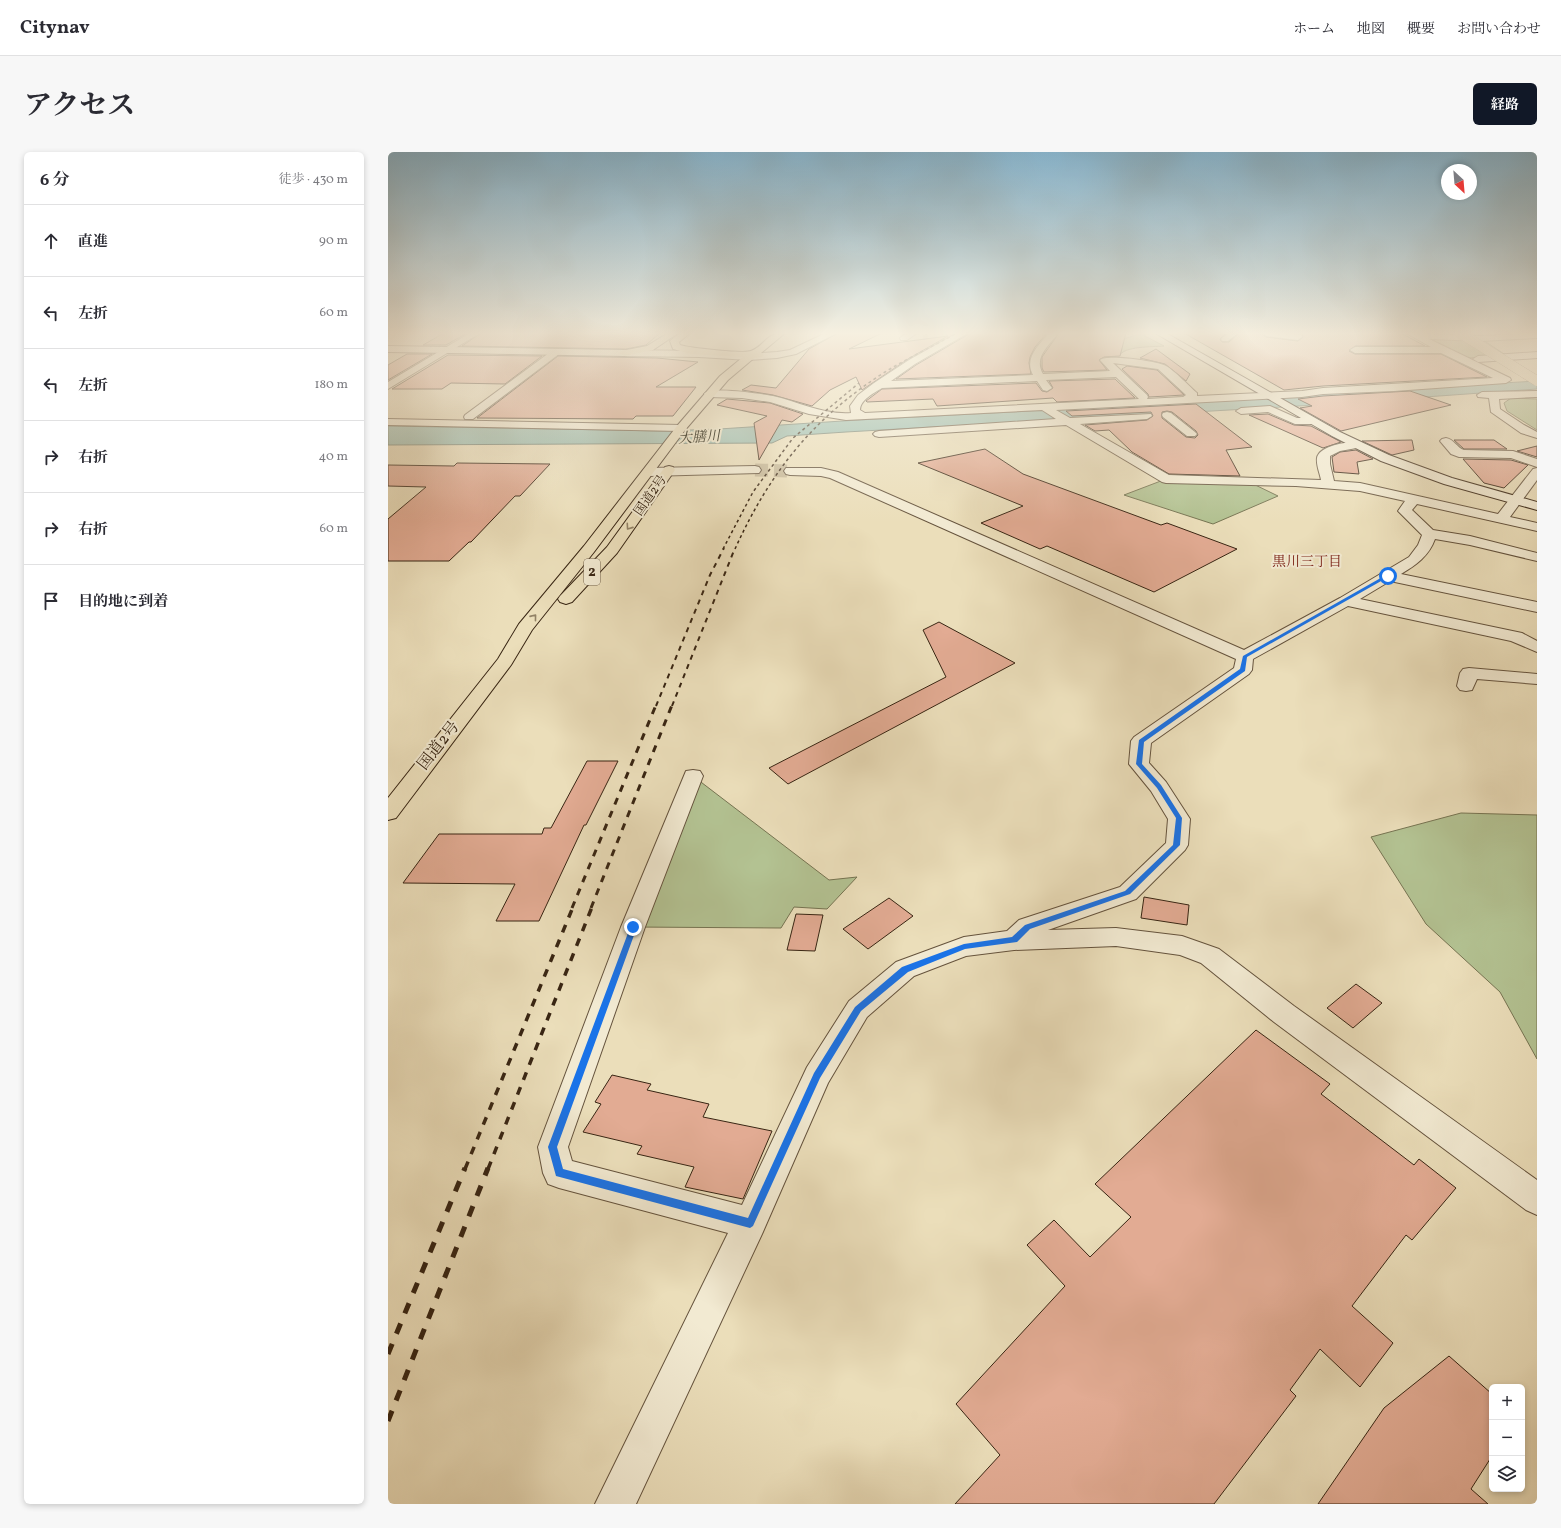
<!DOCTYPE html>
<html lang="ja">
<head>
<meta charset="utf-8">
<style>
	body { margin:0; font-family:Vollkorn,"Noto Serif JP",serif; background:#f7f7f7; color:#2b2b33 }
	.controls { position:absolute; right:12px; bottom:12px; display:grid; overflow:hidden; border-radius:6px; box-shadow:0 2px 6px #0003 }
	.controls button { width:36px; height:36px; display:grid; place-items:center; padding:0; border:0; border-bottom:1px solid #e1e1e2; background:#fff; color:#2b2b33; font:20px sans-serif }
	.compass { position:absolute; left:1053px; top:12px; width:36px; height:36px; border-radius:50%; background:#fff; box-shadow:0 2px 6px #0003; rotate:154deg }
	.stop { position:absolute; width:12px; height:12px; margin:-9px; border:3px solid #1a73e8; border-radius:50%; background:#fff }
	.stop.end { background:#1a73e8; border-color:#fff; box-shadow:0 1px 4px #0008 }
	.list { margin:0; padding:0; list-style:none }
	h2 { display:flex; justify-content:space-between; align-items:center; height:52px; margin:0; padding:0 16px; font-size:17px }
	h2 small { font-size:13px; font-weight:400; color:#7c7c81 }
	.list li { display:grid; grid-template-columns:26px 1fr auto; gap:12px; align-items:center; box-sizing:border-box; height:72px; padding:0 16px; border-top:1px solid #e1e1e2 }
	.list b { display:block; font-size:15px; white-space:nowrap }
	.list em { font-size:13px; font-style:normal; color:#7c7c81 }
	.icon { flex:none; width:22px; height:22px; fill:none; stroke:currentColor; stroke-width:2; stroke-linecap:round; stroke-linejoin:round }
	.map { position:relative; flex:none; width:1149px; height:1352px; overflow:hidden; border-radius:6px }
	header { display:flex; align-items:center; gap:24px; box-sizing:border-box; height:56px; padding:0 20px; background:#fff; border-bottom:1px solid #e1e1e2 }
	header strong { font-size:19px }
	nav { display:flex; gap:22px; margin-inline-start:auto; font-size:14px }
	.intro { display:flex; align-items:center; justify-content:space-between; box-sizing:border-box; height:96px; padding:0 24px }
	h1 { margin:0; font-size:28px }
	.button { padding:10px 18px; border-radius:6px; background:#111827; color:#fff; font-size:14px; font-weight:700 }
	main { display:flex; gap:24px; padding:0 24px }
	aside { flex:1; background:#fff; border-radius:6px; box-shadow:0 2px 6px #0003 }
	.map>svg:first-child { display:block }
	.green { fill:#b3c292; stroke:#767452 }
	.water { fill:#98bcaf; stroke:#728071 }
	.building { fill:#e2ab93; stroke:#382513; fill-rule:evenodd }
	.lines { fill:none; stroke-linecap:round; stroke-linejoin:round }
	.street-tunnel { stroke:#c7b999; stroke-width:13; stroke-dasharray:13 6; stroke-linecap:butt }
	.street-casing { stroke:#65533d; stroke-width:2 }
	.secondary-casing { stroke:#382513; stroke-width:2 }
	.highway-casing { stroke:#382513; stroke-width:2 }
	.street { fill:#f2ead2; fill-rule:evenodd }
	.secondary { fill:#f2ead2; fill-rule:evenodd }
	.highway { fill:#ebdeba; fill-rule:evenodd }
	.rail-far4 { stroke:#382513; stroke-width:1.5; stroke-dasharray:3 3; stroke-linecap:butt }
	.rail-far3 { stroke:#382513; stroke-width:2; stroke-dasharray:5 5; stroke-linecap:butt }
	.rail-far2 { stroke:#382513; stroke-width:3; stroke-dasharray:7 7; stroke-linecap:butt }
	.rail-far1 { stroke:#382513; stroke-width:3.5; stroke-dasharray:8 8; stroke-linecap:butt }
	.rail { stroke:#382513; stroke-width:5; stroke-dasharray:11 11; stroke-linecap:butt }
	.highway-bridge-casing { stroke:#382513; stroke-width:10; stroke-linecap:butt }
	.highway-bridge { stroke:#ebdeba; stroke-width:10 }
	.oneway { stroke:#928266 }
	.route { fill:#1a73e8 }
	.labels { text-anchor:middle; dominant-baseline:central; stroke-width:4; stroke-linejoin:round; paint-order:stroke }
	.far-street-label { font-size:13px; fill:#382513; stroke:#f2ead2 }
	.far-water-label { font-size:14px; font-style:italic; fill:#555242; stroke:#f2ead2 }
	.far-neighbourhood-label { font-size:14px; fill:#7a1f14; stroke:#f2ead2 }
	.shield { fill:#f2ead2; stroke:#70604c; stroke-width:1 }
	.shield-label { font-size:15px; font-weight:bold; fill:#382513 }
	.street-label { font-size:16px; fill:#382513; stroke:#f2ead2 }
</style>
</head>
<body>
<header>
<strong>Citynav</strong>
<nav><a>ホーム</a><a>地図</a><a>概要</a><a>お問い合わせ</a></nav>
</header>
<div class="intro"><h1>アクセス</h1><a class="button">経路</a></div>
<main>
<aside>
<h2>6 分<small>徒歩 · 430 m</small></h2>
<ul class="list">
<li><svg class="icon" aria-label="ahead" viewBox="0 0 24 24"><path d="M12 20V5M6 11l6-6 6 6"/></svg><div><b>直進</b></div><em>90 m</em></li>
<li><svg class="icon" aria-label="left" viewBox="0 0 24 24"><path d="M17 20v-9H6M10 6l-5 5 5 5"/></svg><div><b>左折</b></div><em>60 m</em></li>
<li><svg class="icon" aria-label="left" viewBox="0 0 24 24"><path d="M17 20v-9H6M10 6l-5 5 5 5"/></svg><div><b>左折</b></div><em>180 m</em></li>
<li><svg class="icon" aria-label="right" viewBox="0 0 24 24"><path d="M7 20v-9h11M14 6l5 5-5 5"/></svg><div><b>右折</b></div><em>40 m</em></li>
<li><svg class="icon" aria-label="right" viewBox="0 0 24 24"><path d="M7 20v-9h11M14 6l5 5-5 5"/></svg><div><b>右折</b></div><em>60 m</em></li>
<li><svg class="icon" aria-label="arrive" viewBox="0 0 24 24"><path d="M6 21V4h12l-3 4 3 4H6"/></svg><div><b>目的地に到着</b></div></li>
</ul>
</aside>
<div class="map">
<svg width="1149" height="1352" viewBox="0 0 1149 1352">
	<rect width="100%" height="100%" fill="#ebdeba"/>
	<filter id="stains"><feTurbulence type="fractalNoise" baseFrequency=".005" numOctaves="4"/><feColorMatrix values="0 0 0 0 .2 0 0 0 0 .09 0 0 0 0 .02 0 0 0 .5 -.17"/></filter>
	<radialGradient id="worn" r=".72"><stop offset=".6" stop-color="#630" stop-opacity="0"/><stop offset="1" stop-color="#630" stop-opacity=".3"/></radialGradient>
	<g class="green">
		<path d="M748,183H755L776,194C764,195 736,194 731,204L708,203L720,186H739Z"/>
		<polygon points="1048,186 1095,188 1119,204 1076,206 1042,188"/>
		<polygon points="1123,246 1149,247 1149,278 1119,259 1116,251"/>
		<polygon points="778,327 857,328 890,344 825,372 736,343"/>
		<polygon points="305,624 441,728 469,725 439,757 406,755 393,776 245,775"/>
		<polygon points="1073,661 1149,663 1149,907 1112,840 1038,772 983,685"/>
	</g>
	<polygon class="water" points="1149,229 1149,237 911,254 458,280 399,284 384,291 0,293 0,274 275,279 331,277 470,268 818,250 825,248"/>
	<g class="building">
		<polygon points="56,181 79,181 58,193 35,193"/>
		<polygon points="93,181 272,181 258,193 238,197 74,194"/>
		<polygon points="450,181 494,181 461,197 560,184 520,207 474,238 468,225 442,238 424,254 385,243 354,238 363,233 388,236 421,197"/>
		<polygon points="585,181 659,181 647,195 642,205 641,211 643,222 508,227 528,213 581,182"/>
		<polygon points="671,181 738,181 732,204 716,205 711,208 719,218 656,220 654,216 654,205"/>
		<polygon points="796,181 838,181 832,187 834,190 841,190 851,181 873,181 878,185 910,189 915,185 914,182 911,181 1013,181 1037,194 967,194 961,199 967,202 1053,202 1099,225 935,234 896,238"/>
		<polygon points="768,197 802,222 798,229 777,212 752,206"/>
		<polygon points="19,202 44,202 0,228 0,213"/>
		<polygon points="60,203 154,204 117,232 63,231 54,237 4,237"/>
		<polygon points="170,204 269,206 310,210 268,235 308,235 285,264 248,264 245,267 89,266"/>
		<polygon points="739,214 769,218 796,243 761,245 760,242 734,217"/>
		<polygon points="727,227 747,246 669,250 665,246 549,254 545,247 479,250 478,249 494,237 648,231 654,239 659,240 665,236 661,229"/>
		<polygon points="1022,239 1063,253 953,279 912,256 924,254 910,247 935,244"/>
		<polygon points="339,247 382,251 415,262 404,270 394,268 371,308 366,271 379,264 329,253"/>
		<path d="M808,252L864,295L838,298L852,324L781,322L744,300L721,278L707,279L697,273L759,268L765,264L763,260L684,264L678,259ZM779,259L784,260L808,279L810,283L807,286L798,285L774,266V260Z"/>
		<polygon points="880,262 906,273 923,274 953,290 935,296 861,263"/>
		<polygon points="1024,288 1026,298 1004,303 974,289"/>
		<polygon points="1066,288 1106,288 1119,297 1076,297"/>
		<polygon points="1149,294 1149,305 1129,299"/>
		<polygon points="597,297 635,322 773,373 779,371 849,397 766,440 659,394 652,397 593,371 635,354 530,311"/>
		<polygon points="968,298 985,307 969,310 971,322 946,320 944,305 952,300"/>
		<polygon points="1075,307 1123,308 1140,313 1116,336 1096,331"/>
		<polygon points="69,311 162,312 132,344 127,344 83,390 81,390 61,409 0,409 0,367 38,335 0,334 0,313 66,314"/>
		<polygon points="551,470 627,511 400,632 381,616 558,525 535,478"/>
		<polygon points="199,609 230,609 198,673 196,673 151,769 108,769 127,732 15,731 51,682 154,682 156,676 163,676"/>
		<polygon points="756,745 801,753 799,773 753,766"/>
		<polygon points="501,746 525,764 480,797 455,777"/>
		<polygon points="408,762 435,763 427,799 399,798"/>
		<polygon points="968,832 994,851 965,876 939,856"/>
		<polygon points="868,878 942,932 933,942 1026,1013 1031,1007 1068,1036 1024,1088 1018,1083 964,1154 1005,1191 972,1235 932,1197 902,1238 908,1244 826,1352 567,1352 612,1303 568,1252 677,1134 639,1093 666,1068 702,1105 743,1065 707,1032"/>
		<polygon points="224,923 263,932 259,938 321,952 315,965 384,979 355,1047 297,1035 306,1015 249,1002 254,994 195,980 213,952 207,950"/>
		<polygon points="1061,1204 1104,1242 1104,1304 1083,1337 1100,1352 930,1352 996,1256"/>
	</g>
	<g class="lines">
		<polyline class="street-tunnel" points="367,318 402,319"/>
		<defs>
			<g id="street">
				<polygon points="82,181 92,181 0,237 0,230"/>
				<polygon points="438,181 449,181 408,202 389,206 361,208 311,205 236,204 231,201 236,198 311,199 361,202 389,200 402,198"/>
				<polygon points="518,181 529,181 519,188 513,188 512,186"/>
				<path d="M569,181H580L527,212L503,229L645,223C636,206 650,194 661,181H670C661,194 645,205 655,222L722,219L712,208C718,202 767,209 776,213C784,216 801,234 809,241V244L914,239L935,236L1105,226L1053,201H967L962,198L967,195H1043L1018,181L1093,184L1149,181V186L1093,189L1041,187L1122,226L1123,228L1118,231L1006,239L935,242L914,245L668,258L682,266L763,262L764,264L759,267L692,272L781,323L933,328C932,322 928,313 929,306C931,293 964,288 974,291L976,293L974,295L952,299L942,304V312L946,329L972,331L1110,362L1145,317L1149,316V328L1122,365L1149,371V379L1029,352L1024,358L1045,378L1082,384L1149,401V409L1082,393L1047,387C1041,404 1028,413 1013,422L1149,450V460L1002,429L972,447L1134,481L1149,489V500L1123,489L960,454L865,507L864,518L861,522L763,591L761,611L778,630L802,667L800,693L797,698L748,747L660,778L728,776L794,784L831,797L906,854L1149,1028V1063L1138,1058L886,870L813,811L792,803L728,794L626,798L578,804L526,824L479,865L440,931L374,1082L248,1352H207L340,1081L171,1036L160,1032L155,1021L150,995L233,775L298,619L305,618L312,619L315,624L257,775L180,995L184,1009L354,1053L419,915L461,849L508,810L576,785L619,779L631,768L732,735L778,691L780,667L763,639L741,612L743,589L746,585L846,516L848,507L442,326L433,324L402,323L398,322L396,319L398,316H433L450,320L856,498L952,446L1021,405L1030,393L1034,383L1010,359L1017,349L972,339L908,334L778,331L774,330L678,273L491,285L487,284L485,282L487,280L491,279L668,267L654,258L458,268L421,262L382,250L354,246L321,245L316,242C322,234 374,242 385,244C411,250 436,263 463,261L462,254L470,243L486,231L521,208ZM725,211L770,217L798,243L795,245L759,247L760,245L759,243ZM728,225L751,247L477,261L472,258C472,248 486,241 494,236L649,229L655,238L659,239L664,236L658,228Z"/>
				<polygon points="840,181 850,181 840,189 834,189 833,187"/>
				<polygon points="874,181 900,181 913,183 914,185 910,188 878,184"/>
				<polygon points="168,197 171,198 173,200 171,202 85,267 77,267 76,265 77,263 165,198"/>
				<polygon points="1149,200 1149,206 1090,210 1085,207 1090,204"/>
				<polygon points="1149,239 1149,245 1147,245 1111,247 1112,257 1136,273 1149,280 1149,286 1133,281 1103,260 1101,246 1090,245 1089,243 1094,240"/>
				<polygon points="882,254 909,266 925,266 931,269 925,272 907,272 880,260 853,262 848,259 853,256"/>
				<polygon points="779,260 783,261 807,280 809,282 807,284 799,284 775,265 774,263 775,261"/>
				<polygon points="0,267 293,273 297,274 299,276 297,278 293,279 0,273"/>
				<path d="M1058,286C1066,287 1069,296 1076,298L1125,299L1149,307V315L1123,306L1071,305L1063,302L1052,289L1054,287Z"/>
				<polygon points="367,314 371,315 373,318 371,321 261,324 257,323 255,320 257,317 261,316"/>
				<polygon points="1081,516 1149,522 1149,532 1089,527 1084,538 1078,539 1072,538 1069,534 1072,521 1075,517"/>
			</g>
			<g id="secondary">
				<polygon points="767,181 778,181 952,280 1001,303 1064,326 1149,350 1149,358 1056,332 993,309 944,284"/>
				<polygon points="0,194 236,198 241,201 236,204 0,200"/>
			</g>
			<g id="highway">
				<polygon points="280,181 290,181 265,198 236,204 231,201 233,199 259,194"/>
				<path d="M292,181H302L291,190L292,193C301,196 356,202 363,199C378,193 377,181 397,181L373,201L376,203L374,205L366,206L340,228L297,278L206,400L144,478L123,513L8,666L0,668V646L110,507L131,472L196,394L289,274L332,224L355,205L303,202L285,197L282,189Z"/>
				<polygon points="281,314 285,315 287,318 229,401 184,450 178,452 172,450 170,447 172,444 219,395 277,315"/>
			</g>
		</defs>
		<use href="#street" class="street-casing"/>
		<use href="#secondary" class="secondary-casing"/>
		<use href="#highway" class="highway-casing"/>
		<use href="#street" class="street"/>
		<use href="#secondary" class="secondary"/>
		<use href="#highway" class="highway"/>
		<g class="rail-far4">
			<polyline points="335,397 365,340 405,286 471,231"/>
			<path d="M347,397C382,320 425,266 497,220C520,206 545,194 569,181"/>
		</g>
		<g class="rail-far3">
			<polyline points="268,554 322,423 336,396"/>
			<polyline points="284,554 347,396"/>
		</g>
		<g class="rail-far2">
			<polyline points="184,756 268,553"/>
			<polyline points="203,756 284,553"/>
		</g>
		<g class="rail-far1">
			<polyline points="77,1017 185,755"/>
			<polyline points="100,1017 204,755"/>
		</g>
		<g class="rail">
			<polyline points="0,1202 77,1016"/>
			<polyline points="0,1269 100,1016"/>
		</g>
		<defs>
			<polyline id="highway-bridge" points="1072,181 1149,229"/>
		</defs>
		<use href="#highway-bridge" class="highway-bridge-casing"/>
		<use href="#highway-bridge" class="highway-bridge"/>
	</g>
	<defs><path id="oneway-chevron" d="M-2-3.5L2.5 0L-2 3.5" fill="none" stroke-width="1.6" stroke-linecap="round" stroke-linejoin="round"/></defs>
	<g class="oneway">
		<use href="#oneway-chevron" transform="translate(241 375) rotate(125)"/>
		<use href="#oneway-chevron" transform="translate(146 465) rotate(-51)"/>
	</g>
	<linearGradient id="sky" x2="0" y2="1"><stop stop-color="#88b7d1"/><stop offset="0.49" stop-color="#f6f0e0"/><stop offset="1" stop-color="#f6f0e0" stop-opacity="0"/></linearGradient>
	<rect width="1149" height="370" fill="url(#sky)"/>
	<polygon class="route" points="998,423 1002,424 859,505 857,519 756,590 754,612 773,633 794,666 792,693 742,742 642,777 629,790 577,797 520,820 473,859 432,926 365,1074 362,1076 168,1024 160,995 243,773 245,772 249,775 169,995 175,1017 360,1066 426,921 467,855 514,815 576,792 624,785 637,773 737,739 785,693 788,666 769,636 748,612 751,588 852,517 855,504"/>
	<g class="labels">
		<g class="far-street-label">
			<text transform="translate(263 344) rotate(-55)">国道2号</text>
		</g>
		<g class="far-water-label">
			<text transform="translate(311 286) rotate(-4)">大膳川</text>
		</g>
		<g class="far-neighbourhood-label">
			<text x="919" y="410">黒川三丁目</text>
		</g>
		<rect class="shield" x="196" y="407" width="16" height="26" rx="3"/>
		<g class="shield-label">
			<text x="204" y="420">2</text>
		</g>
		<g class="street-label">
			<text transform="translate(51 594) rotate(-52)">国道2号</text>
		</g>
	</g>
	<rect width="100%" height="100%" filter="url(#stains)"/>
	<rect width="100%" height="100%" fill="url(#worn)"/>
</svg>
<div class="controls">
<button>+</button>
<button>−</button>
<button><svg class="icon" aria-label="layers" viewBox="0 0 24 24"><path d="M12 4l9 5-9 5-9-5zM3 14l9 5 9-5"/></svg></button>
</div>
<svg class="compass" viewBox="-18 -18 36 36"><path d="M0-13l5 13h-10z" fill="#e53935"/><path d="M0 13l5-13h-10z" fill="#7c7c81"/></svg>
<div class="stop" style="left:1000px;top:424px"></div>
<div class="stop end" style="left:245px;top:775px"></div>
</div>
</main>
</body>
</html>
